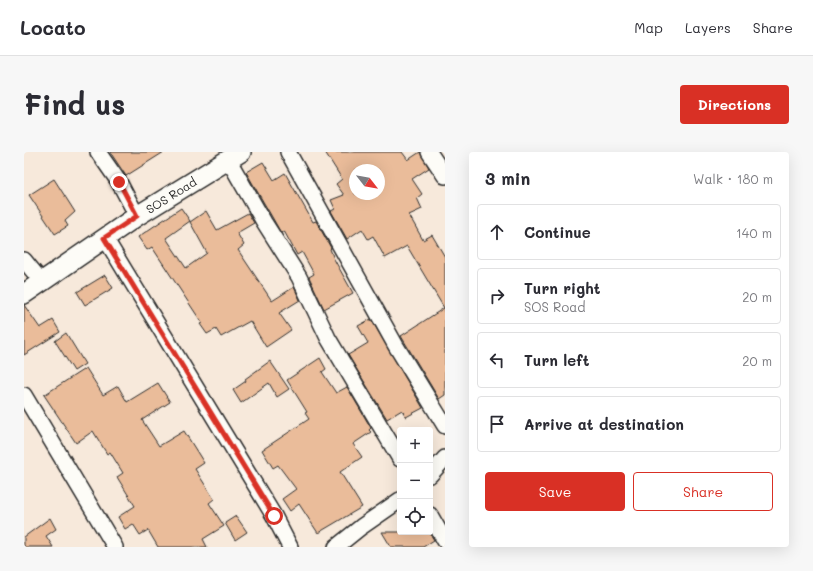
<!DOCTYPE html>
<html lang="en">
<head>
<meta charset="utf-8">
<style>
	body { margin:0; font-family:Mali,sans-serif; background:#f7f7f7; color:#2b2b33 }
	.controls { position:absolute; right:12px; bottom:12px; display:grid; overflow:hidden; border-radius:4px; box-shadow:0 4px 16px #0002 }
	.controls button { width:36px; height:36px; display:grid; place-items:center; padding:0; border:0; border-bottom:1px solid #e1e1e2; background:#fff; color:#2b2b33; font:20px sans-serif }
	.compass { position:absolute; left:325px; top:12px; width:36px; height:36px; border-radius:50%; background:#fff; box-shadow:0 4px 16px #0002; rotate:121deg }
	.stop { position:absolute; width:12px; height:12px; margin:-9px; border:3px solid #d93025; border-radius:50%; background:#fff }
	.stop.end { background:#d93025; border-color:#fff; box-shadow:0 1px 4px #0008 }
	.list { margin:0; padding:0; list-style:none }
	h2 { display:flex; justify-content:space-between; align-items:center; height:52px; margin:0; padding:0 16px; font-size:17px }
	h2 small { font-size:13px; font-weight:400; color:#7c7c81 }
	.list li { display:grid; grid-template-columns:26px 1fr auto; gap:12px; align-items:center; box-sizing:border-box; height:56px; margin:0 8px 8px; padding:0 8px; border:1px solid #e1e1e2; border-radius:4px }
	.list b { display:block; font-size:15px; white-space:nowrap }
	.list p { margin:0; font-size:13px; white-space:nowrap; color:#7c7c81 }
	.list em { font-size:13px; font-style:normal; color:#7c7c81 }
	.actions { display:flex; gap:8px; padding:12px 16px }
	.actions a { flex:1; padding:9px 0; border:1px solid #d93025; border-radius:4px; text-align:center; font-size:14px; color:#d93025 }
	.actions .main { background:#d93025; color:#fff }
	.icon { flex:none; width:22px; height:22px; fill:none; stroke:currentColor; stroke-width:2; stroke-linecap:round; stroke-linejoin:round }
	.map { position:relative; flex:none; width:421px; height:395px; overflow:hidden; border-radius:4px }
	header { display:flex; align-items:center; gap:24px; box-sizing:border-box; height:56px; padding:0 20px; background:#fff; border-bottom:1px solid #e1e1e2 }
	header strong { font-size:19px }
	nav { display:flex; gap:22px; margin-inline-start:auto; font-size:14px }
	.intro { display:flex; align-items:center; justify-content:space-between; box-sizing:border-box; height:96px; padding:0 24px }
	h1 { margin:0; font-size:28px }
	.button { padding:10px 18px; border-radius:4px; background:#d93025; color:#fff; font-size:14px; font-weight:700 }
	main { display:flex; gap:24px; padding:0 24px }
	aside { flex:1; background:#fff; border-radius:4px; box-shadow:0 4px 16px #0002 }
	.map>svg:first-child { display:block }
	.building { fill:#eabc9a; stroke:#2b2b2b; fill-rule:evenodd }
	.lines { fill:none; stroke-linecap:round; stroke-linejoin:round }
	.minor-casing { stroke:#2b2b2b; stroke-width:18 }
	.tertiary-casing { stroke:#2b2b2b; stroke-width:22 }
	.minor { stroke:#fdfcf7; stroke-width:15 }
	.tertiary { stroke:#fdfcf7; stroke-width:19 }
	.route { stroke:#d93025; stroke-width:5 }
	.labels { text-anchor:middle; dominant-baseline:central; stroke-width:3; stroke-linejoin:round; paint-order:stroke }
	.street-label { font-size:12px; fill:#2b2b2b; stroke:#fdfcf7 }
</style>
</head>
<body>
<header>
<strong>Locato</strong>
<nav><a>Map</a><a>Layers</a><a>Share</a></nav>
</header>
<div class="intro"><h1>Find us</h1><a class="button">Directions</a></div>
<main>
<div class="map">
<svg width="421" height="395" viewBox="0 0 421 395">
	<rect width="100%" height="100%" fill="#f7e9db"/>
	<filter id="ink" filterUnits="userSpaceOnUse"><feTurbulence type="fractalNoise" baseFrequency=".025" numOctaves="2"/><feDisplacementMap in="SourceGraphic" scale="8" xChannelSelector="R" yChannelSelector="G"/><feConvolveMatrix kernelMatrix="1 2 1 2 8 2 1 2 1" color-interpolation-filters="sRGB"/></filter>
	<g filter="url(#ink)">
		<g class="building">
			<polygon points="86,0 140,0 102,24"/>
			<path d="M301,0H378L384,8L396,0L405,16L388,27L398,42L393,46L398,57L385,63L399,88L408,83L421,105V243L415,247L377,184L420,156L383,94L361,106L349,84L344,87L338,77L323,87L307,59L311,57L307,48L320,43L312,32L318,27ZM331,18H355V42H331Z"/>
			<polygon points="239,10 250,28 261,21 289,70 292,69 307,96 306,97 310,107 329,141 300,157 285,125 290,122 278,100 273,103 260,79 257,81 248,65 222,20"/>
			<polygon points="30,27 51,60 41,69 44,74 31,82 5,43"/>
			<polygon points="157,56 166,69 142,86 162,116 183,101 166,70 182,59 193,78 224,61 230,71 213,81 220,93 214,98 248,149 270,135 276,148 255,161 267,178 242,195 226,169 197,185 192,177 183,182 176,172 178,171 128,95 123,98 114,85"/>
			<polygon points="81,123 89,136 61,153 53,140"/>
			<polygon points="0,153 16,176 29,168 36,180 0,203"/>
			<polygon points="347,167 399,256 382,265 378,258 363,267 324,203 344,191 334,174"/>
			<polygon points="42,181 61,212 50,219 31,189"/>
			<polygon points="296,206 302,217 298,220 312,241 323,235 347,276 345,278 347,280 329,292 338,305 316,320 338,355 294,381 275,352 266,359 258,347 272,337 254,313 249,316 238,298 285,267 281,261 283,260 263,228"/>
			<polygon points="246,209 265,237 253,245 245,231 217,251 209,238 222,229 221,227"/>
			<polygon points="62,216 79,243 94,234 103,250 134,231 146,250 118,268 135,294 160,279 180,311 171,317 190,347 185,351 200,374 179,387 183,395 134,395 124,378 116,383 109,372 101,377 94,365 111,354 93,325 99,321 86,300 83,302 69,279 52,291 20,243"/>
			<polygon points="212,364 223,380 211,388 201,371"/>
			<polygon points="26,366 32,377 22,384 29,395 0,395 0,385"/>
			<polygon points="358,380 405,380 410,388 399,395 367,395"/>
		</g>
		<g class="lines">
			<defs>
				<g id="minor">
					<polyline points="74,0 95,30 113,64"/>
					<polyline points="264,0 372,194 421,274"/>
					<polyline points="405,0 421,24"/>
					<polyline points="204,7 240,70 275,125 304,186 376,307"/>
					<polyline points="81,86 250,364 266,395"/>
					<polyline points="0,108 18,130"/>
					<polyline points="0,243 91,395"/>
					<polyline points="406,323 421,306"/>
					<polyline points="406,363 421,389"/>
					<polyline points="312,395 337,375 376,348"/>
				</g>
				<polyline id="tertiary" points="0,142 113,64 217,0"/>
			</defs>
			<use href="#minor" class="minor-casing"/>
			<use href="#tertiary" class="tertiary-casing"/>
			<use href="#minor" class="minor"/>
			<use href="#tertiary" class="tertiary"/>
		</g>
	</g>
	<g class="lines" filter="url(#ink)">
		<polyline class="route" points="95,30 113,64 80,86 250,364"/>
	</g>
	<g class="labels">
		<g class="street-label">
			<text transform="translate(147 43) rotate(-32)">SOS Road</text>
		</g>
	</g>
</svg>
<div class="controls">
<button>+</button>
<button>−</button>
<button><svg class="icon" aria-label="locate" viewBox="0 0 24 24"><circle cx="12" cy="12" r="6"/><path d="M12 2v4M12 18v4M2 12h4M18 12h4"/></svg></button>
</div>
<svg class="compass" viewBox="-18 -18 36 36"><path d="M0-13l5 13h-10z" fill="#e53935"/><path d="M0 13l5-13h-10z" fill="#7c7c81"/></svg>
<div class="stop" style="left:250px;top:364px"></div>
<div class="stop end" style="left:95px;top:30px"></div>
</div>
<aside>
<h2>3 min<small>Walk · 180 m</small></h2>
<ul class="list">
<li><svg class="icon" aria-label="ahead" viewBox="0 0 24 24"><path d="M12 20V5M6 11l6-6 6 6"/></svg><div><b>Continue</b></div><em>140 m</em></li>
<li><svg class="icon" aria-label="right" viewBox="0 0 24 24"><path d="M7 20v-9h11M14 6l5 5-5 5"/></svg><div><b>Turn right</b><p>SOS Road</p></div><em>20 m</em></li>
<li><svg class="icon" aria-label="left" viewBox="0 0 24 24"><path d="M17 20v-9H6M10 6l-5 5 5 5"/></svg><div><b>Turn left</b></div><em>20 m</em></li>
<li><svg class="icon" aria-label="arrive" viewBox="0 0 24 24"><path d="M6 21V4h12l-3 4 3 4H6"/></svg><div><b>Arrive at destination</b></div></li>
</ul>
<div class="actions"><a class="main">Save</a><a>Share</a></div>
</aside>
</main>
</body>
</html>
